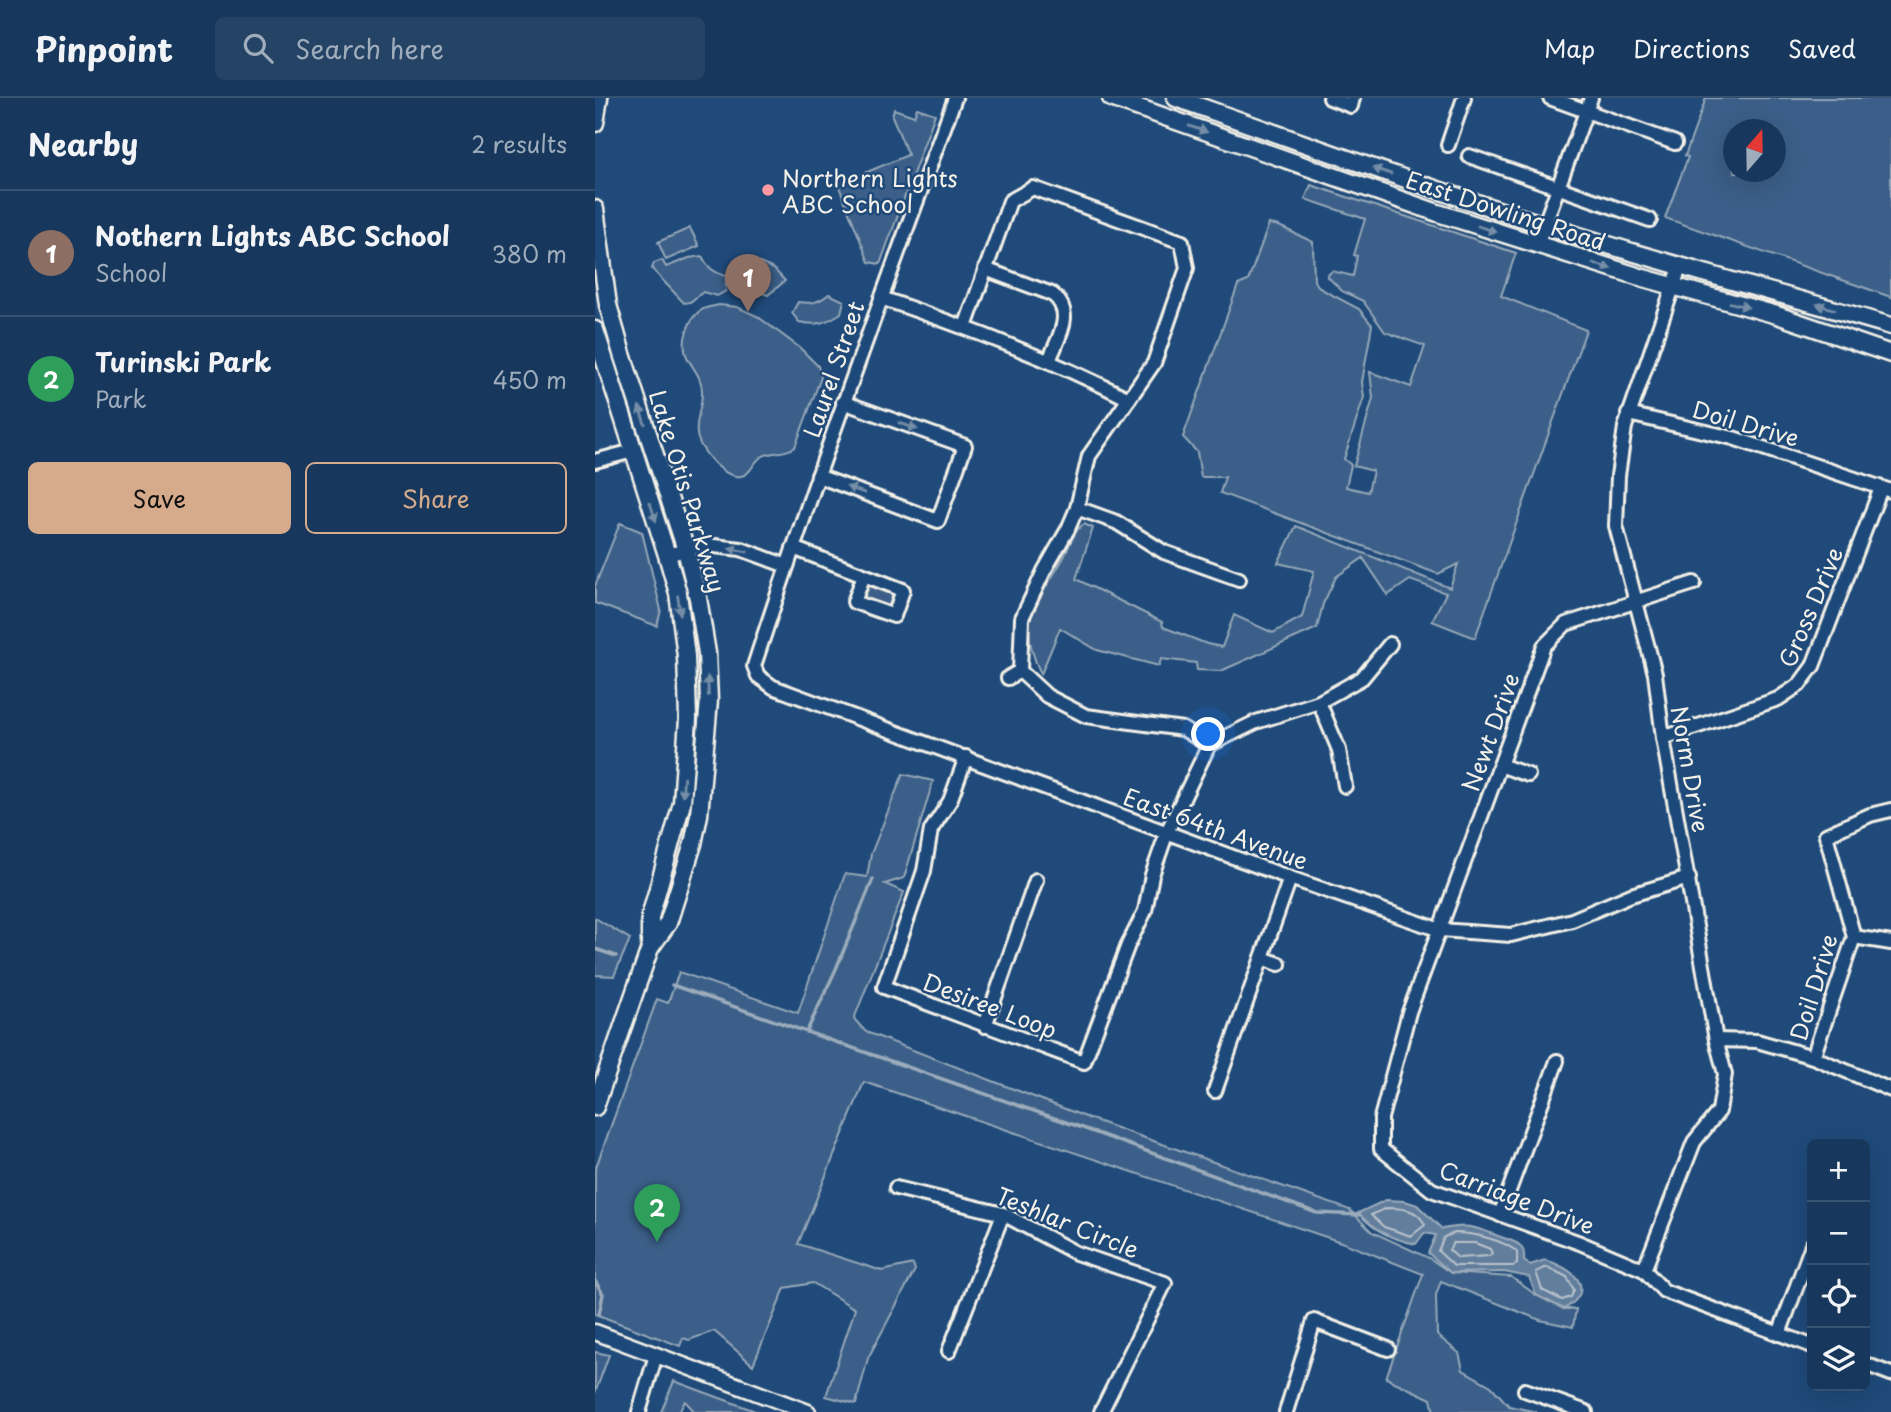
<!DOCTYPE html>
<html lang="en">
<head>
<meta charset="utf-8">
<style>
	body { margin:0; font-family:"Playpen Sans",sans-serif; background:#244365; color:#f1f3f6 }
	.controls { position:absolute; right:21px; bottom:21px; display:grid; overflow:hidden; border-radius:10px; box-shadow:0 7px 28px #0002 }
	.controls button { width:63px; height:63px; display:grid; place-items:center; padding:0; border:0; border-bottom:2px solid #365272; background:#17385c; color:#f1f3f6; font:35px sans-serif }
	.compass { position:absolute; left:1128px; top:21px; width:63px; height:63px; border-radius:50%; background:#17385c; box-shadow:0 7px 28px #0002; rotate:20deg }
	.you { position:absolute; left:614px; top:637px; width:24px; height:24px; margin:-18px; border:5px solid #fff; border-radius:50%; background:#1a73e8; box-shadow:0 0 0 10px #1a73e833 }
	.badge { display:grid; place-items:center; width:46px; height:46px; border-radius:50%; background:#d6ab8b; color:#fff; font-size:23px; font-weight:700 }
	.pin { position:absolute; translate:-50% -58px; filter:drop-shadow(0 2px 4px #0008) }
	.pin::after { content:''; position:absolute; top:37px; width:24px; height:21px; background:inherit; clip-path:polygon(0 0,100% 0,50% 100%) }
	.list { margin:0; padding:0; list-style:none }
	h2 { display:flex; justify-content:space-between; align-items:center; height:91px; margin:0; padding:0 28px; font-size:30px }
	h2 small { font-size:23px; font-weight:400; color:#9eacbb }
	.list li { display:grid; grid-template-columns:46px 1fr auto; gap:21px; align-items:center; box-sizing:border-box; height:126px; padding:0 28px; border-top:2px solid #365272 }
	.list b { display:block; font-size:26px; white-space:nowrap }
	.list p { margin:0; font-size:23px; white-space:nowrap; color:#9eacbb }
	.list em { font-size:23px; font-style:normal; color:#9eacbb }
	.actions { display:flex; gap:14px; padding:21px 28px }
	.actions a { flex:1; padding:16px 0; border:2px solid #d6ab8b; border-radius:10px; text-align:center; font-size:24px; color:#d6ab8b }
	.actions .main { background:#d6ab8b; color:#111 }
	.icon { flex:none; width:38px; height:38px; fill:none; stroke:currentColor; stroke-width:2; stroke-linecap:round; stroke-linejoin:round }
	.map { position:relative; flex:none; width:1296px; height:1314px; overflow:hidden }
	header { display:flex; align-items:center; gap:42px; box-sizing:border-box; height:98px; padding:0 35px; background:#17385c; border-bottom:2px solid #365272 }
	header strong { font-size:33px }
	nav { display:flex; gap:38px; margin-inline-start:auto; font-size:24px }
	.search { width:490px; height:63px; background:#244365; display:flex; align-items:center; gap:18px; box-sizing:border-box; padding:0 24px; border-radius:10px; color:#9eacbb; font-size:26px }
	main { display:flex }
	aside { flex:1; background:#17385c }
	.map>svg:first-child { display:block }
	.green { fill:#3a5f88; stroke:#97a8b8; stroke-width:2; fill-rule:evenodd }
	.water { fill:#627e9d; stroke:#9cacbb; stroke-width:2 }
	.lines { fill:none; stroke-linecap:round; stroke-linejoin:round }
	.shore { stroke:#bac3ca; stroke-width:2 }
	.stream { stroke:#9cacbb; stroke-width:3.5 }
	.minor-casing { stroke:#f4f1e8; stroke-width:18 }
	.tertiary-casing { stroke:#f4f1e8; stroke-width:19 }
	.secondary-casing { stroke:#f4f1e8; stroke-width:21 }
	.minor { stroke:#1f4a7a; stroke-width:12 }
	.tertiary { stroke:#1f4a7a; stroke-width:14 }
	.secondary { stroke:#1f4a7a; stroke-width:16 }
	.oneway { fill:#748da6 }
	.poi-dot { fill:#ff9aa2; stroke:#1f4a7a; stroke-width:2.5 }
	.labels { text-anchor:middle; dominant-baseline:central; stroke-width:5; stroke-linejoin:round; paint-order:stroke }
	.poi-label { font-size:23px; fill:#f4f1e8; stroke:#1f4a7a; text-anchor:start }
	.street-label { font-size:23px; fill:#f4f1e8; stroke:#1f4a7a }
</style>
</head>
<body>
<header>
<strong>Pinpoint</strong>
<div class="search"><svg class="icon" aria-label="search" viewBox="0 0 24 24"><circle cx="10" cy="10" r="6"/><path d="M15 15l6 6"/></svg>Search here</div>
<nav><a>Map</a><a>Directions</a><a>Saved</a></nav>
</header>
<main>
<aside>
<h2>Nearby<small>2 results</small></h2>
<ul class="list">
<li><span class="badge" style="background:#8d6e63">1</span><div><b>Nothern Lights ABC School</b><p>School</p></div><em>380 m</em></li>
<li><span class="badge" style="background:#2e9e5b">2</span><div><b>Turinski Park</b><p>Park</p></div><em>450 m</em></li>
</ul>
<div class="actions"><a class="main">Save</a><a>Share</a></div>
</aside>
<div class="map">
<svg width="1296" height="1314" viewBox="0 0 1296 1314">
	<rect width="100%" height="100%" fill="#1f4a7a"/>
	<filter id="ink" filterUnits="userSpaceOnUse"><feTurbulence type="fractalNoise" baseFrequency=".0143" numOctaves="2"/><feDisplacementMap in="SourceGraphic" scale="14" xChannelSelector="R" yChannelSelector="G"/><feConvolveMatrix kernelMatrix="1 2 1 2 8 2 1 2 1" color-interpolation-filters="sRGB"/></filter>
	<g filter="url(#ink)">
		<g class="green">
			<path d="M1111,0H1296V199L1070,120L1093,59L1090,58ZM1139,32H1181V74H1139Z"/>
			<polygon points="322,10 340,16 285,166 274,164 243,86 313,57 297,18 299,11 319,18"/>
			<path d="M716,87L921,155L906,198L991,232L880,540L837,523L851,495L815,482L793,497L768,460L741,479L728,506L722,530L626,573L602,572L601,565L566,561L564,568L502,552L465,530L446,576C419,520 443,506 469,459C475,448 478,433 489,426L498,430L481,481L567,524L568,529L612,546L627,549L639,517L678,535L707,519L719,473L683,465L701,428L855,490L863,466L843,476L625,395L630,379H606L602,354L588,339L643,187L653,183L674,126L684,128L718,144L719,183L726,191L764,211L777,227L767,284L769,299L749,361L756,367L751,389L773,394L778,373L759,368L778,300L775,274L816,289L830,248L790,234L768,203L747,193L732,178L737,173L758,178L762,158L759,157L770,121L710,101Z"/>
			<polygon points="95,130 104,148 71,162 63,144"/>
			<path d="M107,158C113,170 118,174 131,178V193L122,198L108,194L95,204L89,205L57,171L59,165L67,162L71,169L94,160Z"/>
			<polygon points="158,162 179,171 190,183 173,197 144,186 143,165"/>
			<path d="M234,196L249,203L246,215C231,225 221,228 204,224L197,215L203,204C216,206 223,205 234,196Z"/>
			<path d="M124,207L142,209L162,218L205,250L223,268L226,279L200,349C189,357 175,352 165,360C158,365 155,377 146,378C129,381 103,351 102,336C100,321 108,307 107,293C107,279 98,271 92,259C85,244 94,218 108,211C113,209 119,208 124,207Z"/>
			<polygon points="25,425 47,434 66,512 62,528 0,505 0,488"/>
			<polygon points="276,487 296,494 298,499 294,510 280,508 268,500"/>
			<polygon points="308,676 338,683 309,780 290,786 309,794 259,921 271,934 496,1021 755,1112 777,1134 834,1160 856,1175 916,1179 941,1197 969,1211 981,1211 978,1229 945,1222 846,1183 841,1197 842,1237 864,1255 868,1272 896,1288 914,1308 942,1314 839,1314 836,1301 791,1280 828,1176 749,1145 269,984 203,1146 287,1173 318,1166 320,1172 273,1260 261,1306 231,1298 260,1211 218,1185 190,1190 158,1267 119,1233 94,1242 88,1240 85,1248 0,1216 0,1072 62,901 73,905 84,874 203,915 250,776 272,779 276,756"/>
			<polygon points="0,820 35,841 19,878 0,877"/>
			<polygon points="0,1254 14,1257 0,1295"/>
			<polygon points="79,1283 163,1314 100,1314 90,1303 84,1314 66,1314"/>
		</g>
		<path class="water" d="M791,1102L810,1103L822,1107L847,1131C877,1125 880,1130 906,1139C920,1144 931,1145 929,1163L935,1167L950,1162C977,1169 1004,1191 969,1211L941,1197L934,1179L909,1174L856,1175L833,1155L841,1137L829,1135L821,1146C796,1141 780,1133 763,1115Z"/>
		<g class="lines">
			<g class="shore">
				<path d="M792,1110C808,1110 823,1111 830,1127L816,1138L789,1129L776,1117Z"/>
				<path d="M860,1135C878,1135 909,1142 922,1154V1166L919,1168H859L843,1153L849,1139Z"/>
				<polygon points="858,1145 880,1145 895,1151 897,1155 894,1158 863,1160 854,1152"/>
				<polygon points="952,1169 972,1179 979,1192 976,1199 967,1202 947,1192 941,1174"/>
			</g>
			<g class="stream">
				<polyline points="0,851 21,858"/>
				<polyline points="77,887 485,1029 722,1115 765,1117"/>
				<polyline points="212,933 241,871 278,781"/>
				<polyline points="0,1183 8,1196 4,1216"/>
			</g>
			<defs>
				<g id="minor">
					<path d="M360,0C290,188 221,377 159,568L163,578L178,589L695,780L845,832L916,837L977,822L1036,797L1094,780"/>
					<polyline points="735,0 756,8 758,0"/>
					<polyline points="955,0 1080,45"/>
					<polyline points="853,47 869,0"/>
					<polyline points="874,58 1055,122"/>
					<polyline points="942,147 996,0"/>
					<path d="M390,171L457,196C481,215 463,239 454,263"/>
					<path d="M286,200C370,229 454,260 534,301"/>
					<polyline points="370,229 415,103 438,90 587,144 592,170 559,265 494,358 482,410 473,431 449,473 427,520 425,573 452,598 491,618 588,631 614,647"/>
					<polyline points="1033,316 1138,340 1296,393"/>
					<polyline points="0,363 38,353"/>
					<polyline points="223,378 343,423 370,348 248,304"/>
					<polyline points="482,410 521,424 569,454 644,481"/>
					<polyline points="198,450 308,492 299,518 259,504 269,477"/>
					<polyline points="72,457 110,447 146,451 192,468"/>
					<polyline points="1099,485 971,526 949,548 814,914 786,1020 786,1051 837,1092 985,1145 1049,1172 1069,1193 1217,1248"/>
					<polyline points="413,580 425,573"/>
					<polyline points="724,604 744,652 750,688"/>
					<polyline points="1068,640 1183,601 1204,587 1218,568 1286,390"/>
					<polyline points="371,659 355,703 336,732 329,773 289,889 489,964 533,847 550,813 557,777 572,734 614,647 661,624 724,604 767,580 795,546"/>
					<polyline points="905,667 933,677"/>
					<polyline points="1259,839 1296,845"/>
					<polyline points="667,860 684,866"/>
					<polyline points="390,928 441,782"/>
					<polyline points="1121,942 1162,943 1218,959 1296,992"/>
					<polyline points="1218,959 1259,839 1231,737 1275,717 1296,712"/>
					<polyline points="620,993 695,780"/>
					<polyline points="301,1090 408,1116 481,1155 570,1185 506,1314"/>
					<polyline points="905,1117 962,963"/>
					<polyline points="1049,1172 1099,1044 1124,1013 1130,976 1121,942 1068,640 1060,576 1021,428 1023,378 1030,329 1085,169"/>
					<polyline points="1184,1236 1217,1147"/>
					<polyline points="354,1253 408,1116"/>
					<polyline points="1270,1266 1296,1276"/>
					<polyline points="930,1292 991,1314"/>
					<polyline points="44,1314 61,1257"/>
					<polyline points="691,1314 719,1223 793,1251"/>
				</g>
				<polyline id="tertiary" points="0,1234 213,1314"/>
				<g id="secondary">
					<polyline points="516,0 843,115 1045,179 1182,217 1296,256"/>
					<path d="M581,0C713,47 846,95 981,137C1085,170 1191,197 1296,228"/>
					<polyline points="0,25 4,0"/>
					<polyline points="0,111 13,207 27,256 91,452 103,500 112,555 114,602 104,717 98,746 73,825 55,850 0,1009"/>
					<polyline points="0,232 72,457 83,495 91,558 93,621 87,705 55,819 55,850"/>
				</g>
			</defs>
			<use href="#minor" class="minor-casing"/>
			<use href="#tertiary" class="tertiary-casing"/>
			<use href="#secondary" class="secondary-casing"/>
			<use href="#minor" class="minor"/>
			<use href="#tertiary" class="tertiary"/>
			<use href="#secondary" class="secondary"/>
		</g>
		<defs><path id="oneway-solid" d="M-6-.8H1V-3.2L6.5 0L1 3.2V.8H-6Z" transform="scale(1.75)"/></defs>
		<g class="oneway">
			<use href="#oneway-solid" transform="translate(603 31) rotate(19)"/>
			<use href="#oneway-solid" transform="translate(787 73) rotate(-161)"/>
			<use href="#oneway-solid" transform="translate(892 131) rotate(18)"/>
			<use href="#oneway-solid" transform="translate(1007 168) rotate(17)"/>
			<use href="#oneway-solid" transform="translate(1144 207) rotate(15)"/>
			<use href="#oneway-solid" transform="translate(1231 209) rotate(-164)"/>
			<use href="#oneway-solid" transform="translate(47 317) rotate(-108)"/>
			<use href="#oneway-solid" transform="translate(313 328) rotate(20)"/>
			<use href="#oneway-solid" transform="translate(261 392) rotate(-160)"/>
			<use href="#oneway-solid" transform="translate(58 414) rotate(72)"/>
			<use href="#oneway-solid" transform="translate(143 452) rotate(-168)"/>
			<use href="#oneway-solid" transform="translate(84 507) rotate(82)"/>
			<use href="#oneway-solid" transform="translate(113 588) rotate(-92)"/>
			<use href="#oneway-solid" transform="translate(88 689) rotate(94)"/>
		</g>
	</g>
	<circle class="poi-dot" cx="173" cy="92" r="7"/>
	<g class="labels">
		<g class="poi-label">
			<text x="187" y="79">Northern Lights<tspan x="187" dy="26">ABC School</tspan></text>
		</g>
		<g class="street-label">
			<text transform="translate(911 112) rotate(18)">East Dowling Road</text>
			<text transform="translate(238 271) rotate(-71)">Laurel Street</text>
			<text transform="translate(1151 325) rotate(16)">Doil Drive</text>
			<text transform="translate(93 393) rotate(73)">Lake Otis Parkway</text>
			<text transform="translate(1215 509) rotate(-67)">Gross Drive</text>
			<text transform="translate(895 634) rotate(-70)">Newt Drive</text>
			<text transform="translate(1096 671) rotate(80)">Norm Drive</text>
			<text transform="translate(621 730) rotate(20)">East 64th Avenue</text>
			<text transform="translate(1218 889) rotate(-73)">Doil Drive</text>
			<text transform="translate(395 907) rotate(21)">Desiree Loop</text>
			<text transform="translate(922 1099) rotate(21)">Carriage Drive</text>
			<text transform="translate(473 1124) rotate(22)">Teshlar Circle</text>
		</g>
	</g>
</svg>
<div class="controls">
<button>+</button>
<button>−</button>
<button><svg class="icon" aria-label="locate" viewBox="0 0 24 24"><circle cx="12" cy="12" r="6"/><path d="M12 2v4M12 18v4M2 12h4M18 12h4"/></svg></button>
<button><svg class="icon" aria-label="layers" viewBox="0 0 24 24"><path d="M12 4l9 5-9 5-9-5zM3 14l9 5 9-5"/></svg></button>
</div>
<svg class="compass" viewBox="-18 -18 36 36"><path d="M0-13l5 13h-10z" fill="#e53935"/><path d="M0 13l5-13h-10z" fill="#9eacbb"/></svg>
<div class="you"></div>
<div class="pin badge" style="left:153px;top:214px;background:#8d6e63">1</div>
<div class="pin badge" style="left:62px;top:1144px;background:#2e9e5b">2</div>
</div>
</main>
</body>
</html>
